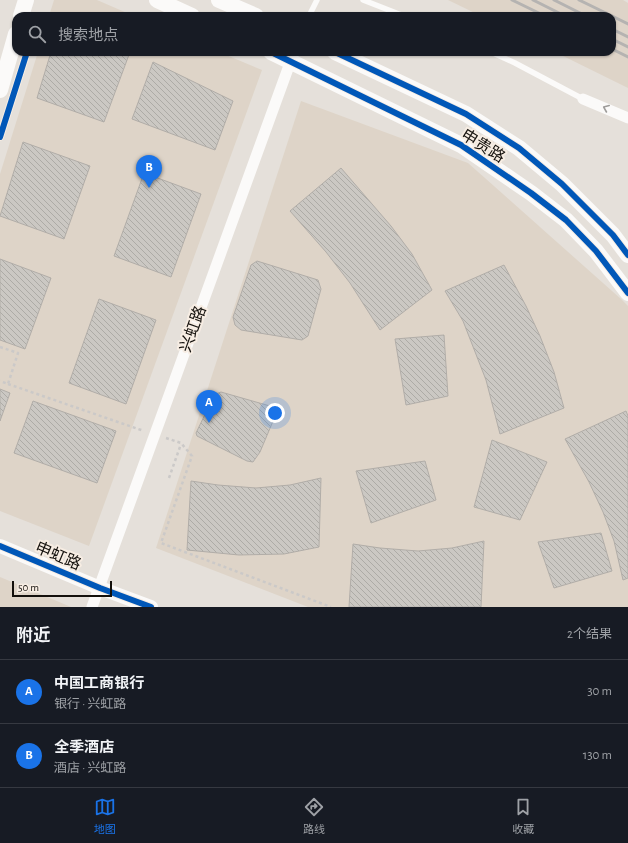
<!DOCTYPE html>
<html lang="zh">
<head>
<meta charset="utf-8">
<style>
	body { margin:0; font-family:"Alegreya Sans","Noto Sans SC",sans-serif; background:#242831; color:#f1f3f6 }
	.scale { position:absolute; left:12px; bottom:10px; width:100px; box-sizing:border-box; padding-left:4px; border:2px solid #13100c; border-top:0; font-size:11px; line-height:14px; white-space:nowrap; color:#13100c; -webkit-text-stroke:3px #f7ede3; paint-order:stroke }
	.you { position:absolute; left:275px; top:413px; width:14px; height:14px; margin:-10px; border:3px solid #fff; border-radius:50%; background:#1a73e8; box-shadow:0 0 0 6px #1a73e833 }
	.badge { display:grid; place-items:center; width:26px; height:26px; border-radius:50%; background:#1a73e8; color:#fff; font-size:13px; font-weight:700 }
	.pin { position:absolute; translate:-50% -33px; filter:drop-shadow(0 1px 2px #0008) }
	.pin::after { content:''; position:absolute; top:21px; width:14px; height:12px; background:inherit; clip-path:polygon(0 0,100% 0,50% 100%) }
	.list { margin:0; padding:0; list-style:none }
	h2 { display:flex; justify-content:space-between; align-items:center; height:52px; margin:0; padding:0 16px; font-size:17px }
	h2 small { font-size:13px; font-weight:400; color:#9ea1a6 }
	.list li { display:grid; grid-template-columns:26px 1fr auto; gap:12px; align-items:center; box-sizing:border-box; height:64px; padding:0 16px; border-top:1px solid #363941 }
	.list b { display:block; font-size:15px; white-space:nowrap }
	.list p { margin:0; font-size:13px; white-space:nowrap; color:#9ea1a6 }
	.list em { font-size:13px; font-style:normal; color:#9ea1a6 }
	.icon { flex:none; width:22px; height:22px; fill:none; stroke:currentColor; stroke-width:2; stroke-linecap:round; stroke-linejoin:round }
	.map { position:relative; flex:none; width:628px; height:607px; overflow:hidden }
	.search { position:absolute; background:#171b24; box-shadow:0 1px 3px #0004; left:12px; right:12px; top:12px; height:44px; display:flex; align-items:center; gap:10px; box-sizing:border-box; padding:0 14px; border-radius:12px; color:#9ea1a6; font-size:15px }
	.sheet { height:180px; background:#171b24 }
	nav { display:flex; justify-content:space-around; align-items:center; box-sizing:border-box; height:56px; border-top:1px solid #363941; background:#171b24; font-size:11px; color:#9ea1a6 }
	nav a { display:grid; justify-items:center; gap:2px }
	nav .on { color:#1a73e8 }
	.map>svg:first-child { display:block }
	.built { fill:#ded4c8 }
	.building { fill:url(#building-back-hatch); stroke:#b1ada8 }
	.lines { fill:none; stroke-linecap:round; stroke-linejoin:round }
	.path { stroke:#cbc9c8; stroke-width:2.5; stroke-dasharray:3 3; stroke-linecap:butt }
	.service { stroke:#fbfaf9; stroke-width:5.5 }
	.minor { stroke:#fbfaf9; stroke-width:11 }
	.tertiary { stroke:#fbfaf9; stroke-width:14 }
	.secondary { stroke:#fbfaf9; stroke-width:16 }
	.rail { stroke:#b5b3b1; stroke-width:3 }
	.cycleway-casing { stroke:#f7ede3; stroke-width:8 }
	.cycleway { stroke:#0057b8; stroke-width:6 }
	.oneway { stroke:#9e9c9a }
	.labels { text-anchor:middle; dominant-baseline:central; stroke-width:4; stroke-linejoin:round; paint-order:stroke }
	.street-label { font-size:16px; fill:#13100c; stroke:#f7ede3 }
</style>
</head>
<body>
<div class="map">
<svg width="628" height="607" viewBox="0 0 628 607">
	<defs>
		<pattern id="building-back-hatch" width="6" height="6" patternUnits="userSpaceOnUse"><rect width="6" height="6" fill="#cbc8c3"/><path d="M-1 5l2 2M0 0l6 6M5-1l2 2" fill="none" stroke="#adaba6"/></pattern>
	</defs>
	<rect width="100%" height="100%" fill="#e5e0da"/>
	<g class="built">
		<polygon points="54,0 97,0 134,16 49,16"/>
		<polygon points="448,0 623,0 628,3 628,88 555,52 612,52 612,16 481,16"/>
		<polygon points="38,52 219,52 262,70 89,546 0,511 0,174"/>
		<polygon points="301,101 468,163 621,299 628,306 628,607 308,607 156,548"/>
		<polygon points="0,577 71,607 0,607"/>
	</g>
	<g class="building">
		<polygon points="51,52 130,52 104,122 37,98"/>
		<polygon points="153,62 233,101 215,150 132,119"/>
		<polygon points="23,142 90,166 64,239 0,216"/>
		<polygon points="341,168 391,226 412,254 432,290 380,330 350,283 326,252 290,211"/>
		<polygon points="144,173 201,194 171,277 114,256"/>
		<polygon points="0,259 51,278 25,349 0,340"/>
		<polygon points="257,261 318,280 321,289 308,336 302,340 241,330 235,325 233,317 251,265"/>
		<polygon points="504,265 526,306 540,336 554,372 564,408 500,434 486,380 463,321 445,291"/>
		<polygon points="99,299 156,320 126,404 69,383"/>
		<polygon points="444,335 448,396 406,405 395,339"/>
		<polygon points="0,389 10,393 0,421"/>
		<polygon points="221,392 270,406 275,409 276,414 260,452 253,462 247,461 197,436 196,433 210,404 216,394"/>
		<polygon points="33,401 116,431 97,483 14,453"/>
		<polygon points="626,411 628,416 628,578 623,580 614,541 603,512 589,482 565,439"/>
		<polygon points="492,440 547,462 520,520 474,507"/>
		<polygon points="425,461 436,500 371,523 356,471"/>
		<polygon points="321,478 319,547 284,554 239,555 187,550 191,481 218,485 256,488 290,485"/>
		<polygon points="601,533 612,571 554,588 538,542"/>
		<polygon points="484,541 481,607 349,607 353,544 380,548 418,551 452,548"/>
	</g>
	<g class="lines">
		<g class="path">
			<polyline points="0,347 18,353 8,384 0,381"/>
			<polyline points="8,384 144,431"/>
			<polyline points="166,438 181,443 192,456 161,543 331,607"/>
			<polyline points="169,478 181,444"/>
		</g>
		<g class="service">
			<polyline points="363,0 404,16"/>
			<polyline points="309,16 317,0"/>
			<polyline points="491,52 515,63 583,99"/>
		</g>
		<g class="minor">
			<polyline points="583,99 628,118"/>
			<polyline points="92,607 294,52"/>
		</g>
		<polyline class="tertiary" points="0,546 100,588 151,607"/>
		<g class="secondary">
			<polyline points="157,0 192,16"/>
			<polyline points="219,0 256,16"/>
			<polyline points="21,16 26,0"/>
			<polyline points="271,52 461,145 531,193 566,220 596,251 628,293"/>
			<polyline points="335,52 466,114 519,148 562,184 613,235 628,255"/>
			<polyline points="0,90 16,34"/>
		</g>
		<g class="rail">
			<polyline points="512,0 545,16"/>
			<polyline points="533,0 565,16"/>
			<polyline points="554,0 586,16"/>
			<polyline points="579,0 612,16"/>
			<polyline points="612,16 628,24"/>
			<polyline points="612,29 628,37"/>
			<polyline points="612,39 628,47"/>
			<polyline points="612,49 628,57"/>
		</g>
		<defs>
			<g id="cycleway">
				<polyline points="271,52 461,145 531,193 566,220 596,251 628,293"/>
				<polyline points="335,52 466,114 519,148 562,184 613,235 628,255"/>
				<polyline points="0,137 27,52"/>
				<polyline points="0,546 100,588 151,607"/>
			</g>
		</defs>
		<use href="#cycleway" class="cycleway-casing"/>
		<use href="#cycleway" class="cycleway"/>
	</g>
	<defs><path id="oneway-chevron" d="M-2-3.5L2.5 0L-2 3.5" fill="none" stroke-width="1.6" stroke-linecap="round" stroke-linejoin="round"/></defs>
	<use class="oneway" href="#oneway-chevron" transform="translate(606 108) rotate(-157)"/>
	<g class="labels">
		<g class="street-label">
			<text transform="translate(483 146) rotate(32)">申贵路</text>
			<text transform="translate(193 329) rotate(-70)">兴虹路</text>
			<text transform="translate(58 556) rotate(23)">申虹路</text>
		</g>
	</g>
</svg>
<div class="scale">50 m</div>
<div class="you"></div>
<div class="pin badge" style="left:209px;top:423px">A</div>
<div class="pin badge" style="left:149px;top:188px">B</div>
<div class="search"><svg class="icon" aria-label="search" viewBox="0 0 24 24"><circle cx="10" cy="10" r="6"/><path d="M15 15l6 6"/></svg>搜索地点</div>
</div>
<section class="sheet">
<h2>附近<small>2个结果</small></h2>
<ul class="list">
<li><span class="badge">A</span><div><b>中国工商银行</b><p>银行 · 兴虹路</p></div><em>30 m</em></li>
<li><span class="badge">B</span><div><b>全季酒店</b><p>酒店 · 兴虹路</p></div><em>130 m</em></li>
</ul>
</section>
<nav>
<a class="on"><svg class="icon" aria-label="map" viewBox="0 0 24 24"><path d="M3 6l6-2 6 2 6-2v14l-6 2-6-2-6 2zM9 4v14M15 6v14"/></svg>地图</a>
<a><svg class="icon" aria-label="directions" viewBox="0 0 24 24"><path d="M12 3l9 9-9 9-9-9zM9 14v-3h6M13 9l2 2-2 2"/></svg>路线</a>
<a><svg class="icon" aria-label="saved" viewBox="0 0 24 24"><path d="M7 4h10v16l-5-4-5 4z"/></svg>收藏</a>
</nav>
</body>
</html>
